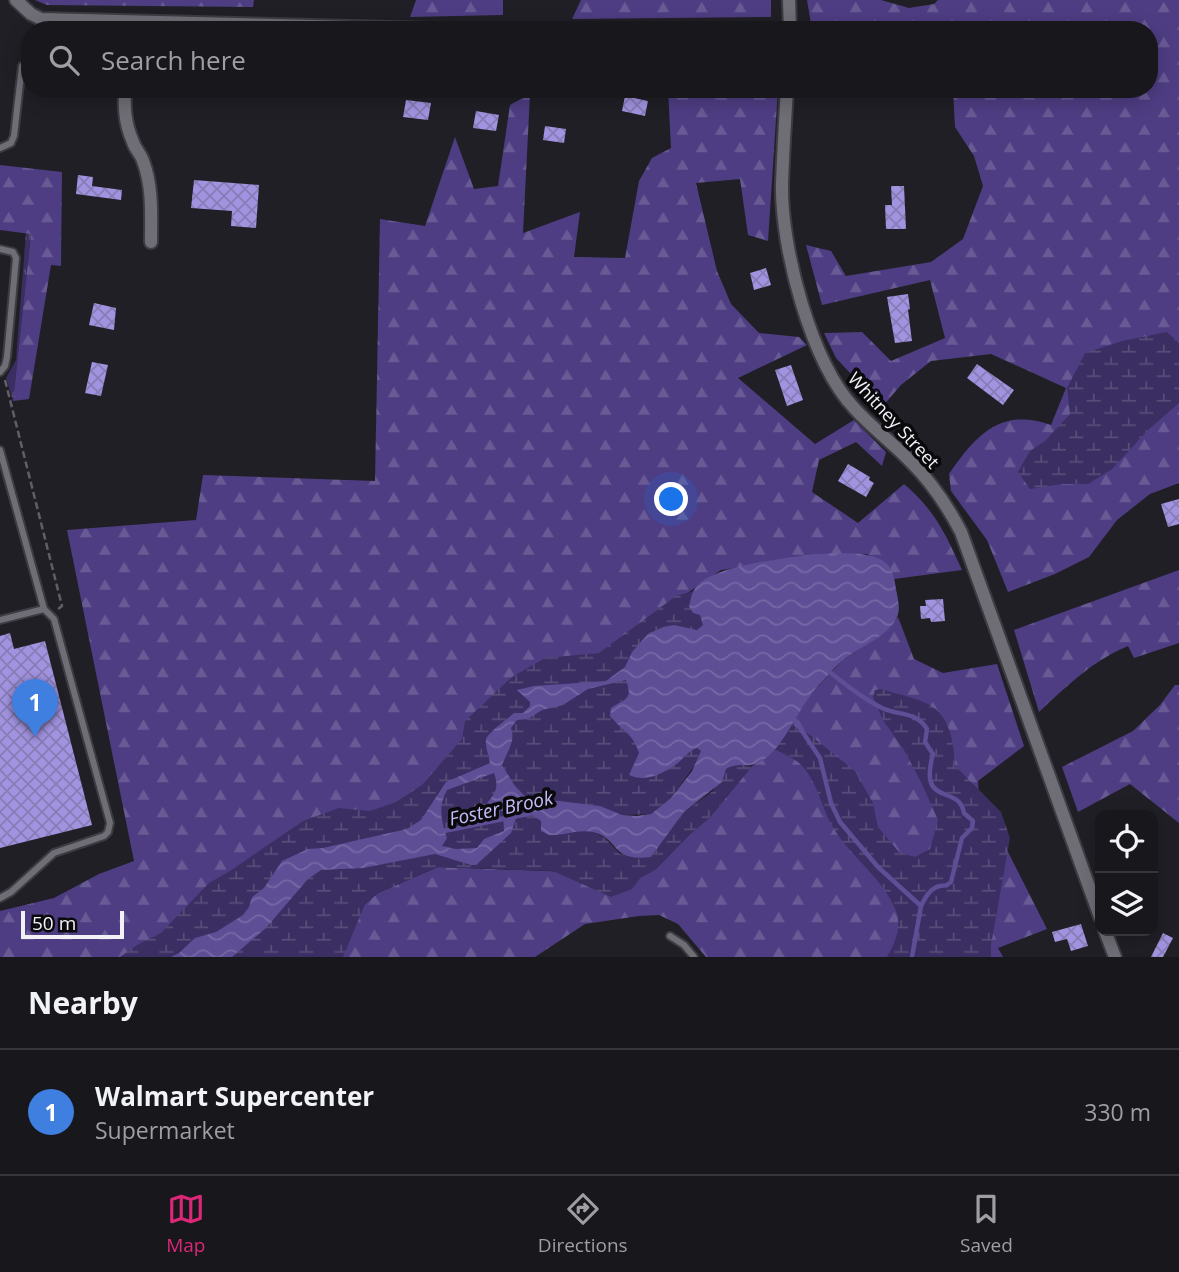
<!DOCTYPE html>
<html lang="en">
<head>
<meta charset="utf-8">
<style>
	body { margin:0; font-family:"Open Sans",sans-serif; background:#212025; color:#f1f3f6 }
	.controls { position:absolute; right:21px; bottom:21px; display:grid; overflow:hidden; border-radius:14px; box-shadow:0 4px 18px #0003 }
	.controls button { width:63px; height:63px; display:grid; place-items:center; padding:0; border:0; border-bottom:2px solid #36363b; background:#18171c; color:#f1f3f6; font:35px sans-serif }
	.scale { position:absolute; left:21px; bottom:18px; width:103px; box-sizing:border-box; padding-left:7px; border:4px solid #f2f1f6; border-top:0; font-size:19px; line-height:24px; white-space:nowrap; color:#f2f1f6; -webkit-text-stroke:5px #0a0a0d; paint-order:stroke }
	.you { position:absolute; left:672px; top:500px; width:24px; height:24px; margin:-18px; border:5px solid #fff; border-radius:50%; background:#1a73e8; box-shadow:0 0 0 10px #1a73e833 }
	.badge { display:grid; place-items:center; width:46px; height:46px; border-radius:50%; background:#db2777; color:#fff; font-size:23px; font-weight:700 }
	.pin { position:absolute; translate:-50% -58px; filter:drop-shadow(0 2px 4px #0008) }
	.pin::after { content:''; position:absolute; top:37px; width:24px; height:21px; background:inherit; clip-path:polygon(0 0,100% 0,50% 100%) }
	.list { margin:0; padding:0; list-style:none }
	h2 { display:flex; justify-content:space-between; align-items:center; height:91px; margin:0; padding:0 28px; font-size:30px }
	h2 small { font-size:23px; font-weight:400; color:#9f9fa3 }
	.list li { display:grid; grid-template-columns:46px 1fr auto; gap:21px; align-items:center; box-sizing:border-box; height:126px; padding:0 28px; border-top:2px solid #36363b }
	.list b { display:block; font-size:26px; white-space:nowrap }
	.list p { margin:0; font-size:23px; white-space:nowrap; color:#9f9fa3 }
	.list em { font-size:23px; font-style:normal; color:#9f9fa3 }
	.icon { flex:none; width:38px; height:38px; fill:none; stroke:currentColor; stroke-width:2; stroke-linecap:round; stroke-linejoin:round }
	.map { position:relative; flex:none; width:1179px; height:957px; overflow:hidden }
	.search { position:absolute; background:#18171c; box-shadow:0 4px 18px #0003; left:21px; right:21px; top:21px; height:77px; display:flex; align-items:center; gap:18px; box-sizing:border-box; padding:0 24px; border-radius:28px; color:#9f9fa3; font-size:26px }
	.sheet { height:217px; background:#18171c }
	nav { display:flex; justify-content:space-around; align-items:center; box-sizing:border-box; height:98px; border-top:2px solid #36363b; background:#18171c; font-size:19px; color:#9f9fa3 }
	nav a { display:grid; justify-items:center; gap:4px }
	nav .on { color:#db2777 }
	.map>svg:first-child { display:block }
	.grass { fill:url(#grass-tufts) }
	.forest { fill:url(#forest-firs) }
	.wetland { fill:url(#wetland-marsh) }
	.water { fill:url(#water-waves); fill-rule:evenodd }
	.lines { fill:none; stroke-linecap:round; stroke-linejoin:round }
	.stream { stroke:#5e4e96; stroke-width:4.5 }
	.building { fill:url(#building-cross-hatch) }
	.lane-casing { stroke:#3d3c42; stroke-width:10 }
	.street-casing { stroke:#3d3c42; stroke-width:16 }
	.path { stroke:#605f65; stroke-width:2.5; stroke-dasharray:7 3.5; stroke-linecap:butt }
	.lane { stroke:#6f6e76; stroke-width:6 }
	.street { stroke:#6f6e76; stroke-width:12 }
	.labels { text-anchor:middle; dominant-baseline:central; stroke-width:7; stroke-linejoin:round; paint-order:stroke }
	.street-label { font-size:18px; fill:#f2f1f6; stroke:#0a0a0d }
	.water-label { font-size:19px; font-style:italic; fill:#c4baf8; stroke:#0a0a0d }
</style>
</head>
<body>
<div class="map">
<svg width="1179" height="957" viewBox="0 0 1179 957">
	<defs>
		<pattern id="grass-tufts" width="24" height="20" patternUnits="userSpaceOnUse" patternTransform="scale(1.75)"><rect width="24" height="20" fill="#3a2e62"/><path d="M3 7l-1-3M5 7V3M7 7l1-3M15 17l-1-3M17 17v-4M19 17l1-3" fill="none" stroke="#574d79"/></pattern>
		<pattern id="forest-firs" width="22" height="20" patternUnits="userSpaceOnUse" patternTransform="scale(1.75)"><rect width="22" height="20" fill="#4e3d83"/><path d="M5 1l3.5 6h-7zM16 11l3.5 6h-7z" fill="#685a95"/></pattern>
		<pattern id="wetland-marsh" width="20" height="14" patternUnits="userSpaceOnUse" patternTransform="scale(1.75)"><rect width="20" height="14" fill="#3a2e62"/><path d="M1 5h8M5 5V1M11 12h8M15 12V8" fill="none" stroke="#574d79"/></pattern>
		<pattern id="water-waves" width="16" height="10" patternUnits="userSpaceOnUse" patternTransform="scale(1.75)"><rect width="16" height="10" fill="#5e4e96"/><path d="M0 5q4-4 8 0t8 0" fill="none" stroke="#7668a5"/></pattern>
		<pattern id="building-cross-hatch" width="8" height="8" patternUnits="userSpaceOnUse" patternTransform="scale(1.75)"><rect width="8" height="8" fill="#a293e1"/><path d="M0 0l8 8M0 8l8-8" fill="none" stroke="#877cb4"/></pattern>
	</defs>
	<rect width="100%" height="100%" fill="#201f26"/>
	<polygon class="grass" points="26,232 31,233 13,401 6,378 16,360"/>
	<g class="forest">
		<polygon points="35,0 254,0 253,7 47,5"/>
		<polygon points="416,0 503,0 503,15 410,17"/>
		<polygon points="581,0 771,0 771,17 572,19"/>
		<path d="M807,0H881L909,8L934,4L938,0H1179V483L1150,494L1117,520L1089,557L1055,574L1008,592L987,540L951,491L949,474C976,435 1001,407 1051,425L1066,388L991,354L931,361L901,385L882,407L836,358L824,333L862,332L891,361L945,338L930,280L822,305L806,245L831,251L846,276L931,262L963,239L983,186L974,156L955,127L953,89H1149V30H812Z"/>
		<path d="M668,89H778L768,241L748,235L740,179L696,183L717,271L731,304L759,333L799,337L807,345L738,378L815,444L854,420L886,452L882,466L856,442L819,460L812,492L858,523L904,484C935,510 946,535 962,570L894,579L890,568L867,554L774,562L721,570L461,748L454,770L171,957H0V911L54,898L99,874L134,861L67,530L196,520L203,475L375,481L380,219L425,226L455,137L474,189L498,186L510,105L530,94L523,233L580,212L574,257L625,258L639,181L652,158L671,148Z"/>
		<polygon points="0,165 62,172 61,266 51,265 29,399 13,401 31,234 0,230"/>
		<path d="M1179,570V643L1134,658L1128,646C1092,661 1067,686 1039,712L1014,630Z"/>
		<polygon points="898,617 914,659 943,673 997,664 1024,746 978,781 980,810 1002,840 1047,929 998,948 1003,957 706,957 678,924 659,915 639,916 585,924 535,957 282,957 357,911 378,893 438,867 572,872 636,880 656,869 689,835 710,817 752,766 765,759 781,740 809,696 842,661 890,627"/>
		<polygon points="1175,685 1179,685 1179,823 1130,784 1078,812 1062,767 1133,731 1160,705"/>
	</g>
	<g class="wetland">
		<polygon points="1167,332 1179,343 1179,403 1148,430 1112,469 1088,484 1062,484 1030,489 1018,472 1030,451 1045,441 1070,414 1067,388 1085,353 1122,341"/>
		<polygon points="693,591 710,620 630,693 627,700 620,702 678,763 691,749 697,748 701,751 700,758 671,798 651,814 622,815 595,832 606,839 620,854 651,857 684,812 713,791 726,769 735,764 752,766 710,817 689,835 656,869 641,877 632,889 611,897 553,871 438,867 378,893 365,904 343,957 120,957 137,945 161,933 209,883 230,871 303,821 339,808 370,811 396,802 422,785 462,739 465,721 512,677 545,658 599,653 676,596"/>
		<path d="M882,689C896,694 913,697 926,703C950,714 954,742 955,766L1001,812L1010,838L991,945V957H887C895,944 902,926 896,911C884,879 851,857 834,829C821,808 817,778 798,762C791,757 782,753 774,749L791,724L810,735L855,771L873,803L878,827L899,852L915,857L930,849L938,820L921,782L904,750L883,720L873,697L875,690Z"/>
	</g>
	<path class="water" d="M814,554C835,554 878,548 890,568C895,575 895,586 897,594C899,605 901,614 893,624C879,641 857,648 841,662C833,669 826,678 819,685C799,706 787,742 765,759C749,771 742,760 726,769L722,782L684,812L651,857C609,862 621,839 593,832C578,829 563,836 549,835L541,831V821L520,807L511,833L476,865H471L435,854L363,868L321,870L308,879L266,928L232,957H171L179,953L195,938L216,932L243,915L249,907L252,897L264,888L282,861L308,849L323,848L407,829L421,820L446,782L490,763C489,756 485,747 486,740C486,734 508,719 514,713H523L530,706V702L517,690L534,686L606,681L625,667L632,652L648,634L663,627L674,625L697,630L703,625L700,615L693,613L689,606C691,601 691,594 694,590C708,565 786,559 814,554ZM626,680C633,700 626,698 611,708L610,716C624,733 632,732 639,753L629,775C646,783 664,773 678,763C685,757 688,751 697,748L701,751L692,771L671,798L651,814L636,816L622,815L600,806L526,797L515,786L502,765C507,752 516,741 511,728L517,720L528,719L542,710L563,705L588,689ZM494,773C499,787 496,793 487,803L490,810L503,811L504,831L484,839L477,848L456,849L442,846L447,838C441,820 438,806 447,790Z"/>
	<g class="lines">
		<g class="stream">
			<path d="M831,673C847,686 864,699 882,708C899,716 916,711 927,729L925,742L933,754C918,809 959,783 964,813L973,821L972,828L962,838L951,882C942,888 951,884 940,886C930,888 925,898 921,906"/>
			<polyline points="792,716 820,758 831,803 840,822 878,867 921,906 912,957"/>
			<polyline points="439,832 533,813"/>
		</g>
	</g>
	<g class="building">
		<polygon points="625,96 648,101 645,116 622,111"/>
		<polygon points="406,100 431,103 428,120 403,117"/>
		<polygon points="476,111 499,115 496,131 473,128"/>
		<polygon points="545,126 566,129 564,143 543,140"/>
		<polygon points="78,175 93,177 92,186 122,190 121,200 76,194"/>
		<polygon points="194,180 259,185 256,228 231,226 232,211 191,208"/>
		<polygon points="891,186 904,186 906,229 886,229 885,205 892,205"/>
		<polygon points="766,268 771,285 754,290 750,273"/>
		<polygon points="908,294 910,309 908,310 912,341 895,343 887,297"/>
		<polygon points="94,303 116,308 114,330 89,325"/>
		<polygon points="92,362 108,365 101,396 85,393"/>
		<polygon points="977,364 1014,390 1003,405 967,378"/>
		<polygon points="791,365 803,400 787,406 775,370"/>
		<polygon points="848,464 870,477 869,480 874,483 866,497 838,481"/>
		<polygon points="1179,499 1179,524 1168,527 1161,504"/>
		<polygon points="943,599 945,621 931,622 930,618 921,619 920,606 926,606 925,600"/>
		<polygon points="10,633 14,649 45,641 92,825 0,848 0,636"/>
		<polygon points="1081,924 1088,946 1071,951 1067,939 1055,942 1052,932"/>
		<polygon points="1163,933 1173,938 1163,957 1151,957"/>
	</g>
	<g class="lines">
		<defs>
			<g id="lane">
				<polyline points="0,148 11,143 14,136 22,66"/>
				<polyline points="0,249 13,252 16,258 7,357 5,366 0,372"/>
				<polyline points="0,450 44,609 54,619 110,823 108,832 104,836 54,853 11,892 0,898"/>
				<polyline points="0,620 44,609"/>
				<polyline points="670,936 684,945 694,957"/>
			</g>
			<g id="street">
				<polyline points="16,0 31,14 41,19 469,30"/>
				<polyline points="789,0 790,30"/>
				<path d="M125,89C124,108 125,124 133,142C135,149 141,154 143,161C153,187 151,215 151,242"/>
				<path d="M787,89C785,121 783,153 782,185C781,248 811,362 854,408C872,428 894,444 912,463C932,483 948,507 961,532L1100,917"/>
				<polyline points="1105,931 1115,957"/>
			</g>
		</defs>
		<use href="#lane" class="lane-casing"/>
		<use href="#street" class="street-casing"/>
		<polyline class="path" points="5,380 62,606 58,609"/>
		<use href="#lane" class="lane"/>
		<use href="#street" class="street"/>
	</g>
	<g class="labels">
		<g class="street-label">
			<text transform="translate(894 420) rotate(47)">Whitney Street</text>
		</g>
		<g class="water-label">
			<text transform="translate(501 808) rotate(-12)">Foster Brook</text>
		</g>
	</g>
</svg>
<div class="controls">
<button><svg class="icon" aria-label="locate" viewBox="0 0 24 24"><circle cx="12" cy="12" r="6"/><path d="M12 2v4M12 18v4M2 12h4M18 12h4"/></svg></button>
<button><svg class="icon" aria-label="layers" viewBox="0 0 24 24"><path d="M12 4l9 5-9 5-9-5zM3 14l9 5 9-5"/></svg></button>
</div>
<div class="scale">50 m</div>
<div class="you"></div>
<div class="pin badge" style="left:35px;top:737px;background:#3f7fe0">1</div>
<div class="search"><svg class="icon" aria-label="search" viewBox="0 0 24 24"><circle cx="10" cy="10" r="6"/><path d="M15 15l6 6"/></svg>Search here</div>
</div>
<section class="sheet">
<h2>Nearby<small></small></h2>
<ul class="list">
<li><span class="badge" style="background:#3f7fe0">1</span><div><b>Walmart Supercenter</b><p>Supermarket</p></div><em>330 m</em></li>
</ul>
</section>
<nav>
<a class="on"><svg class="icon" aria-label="map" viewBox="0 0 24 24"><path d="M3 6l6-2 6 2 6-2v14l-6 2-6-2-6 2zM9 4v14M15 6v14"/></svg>Map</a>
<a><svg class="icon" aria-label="directions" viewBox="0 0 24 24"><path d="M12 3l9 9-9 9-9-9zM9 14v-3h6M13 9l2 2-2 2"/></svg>Directions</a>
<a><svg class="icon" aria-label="saved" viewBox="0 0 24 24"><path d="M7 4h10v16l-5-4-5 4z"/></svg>Saved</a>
</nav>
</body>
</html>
